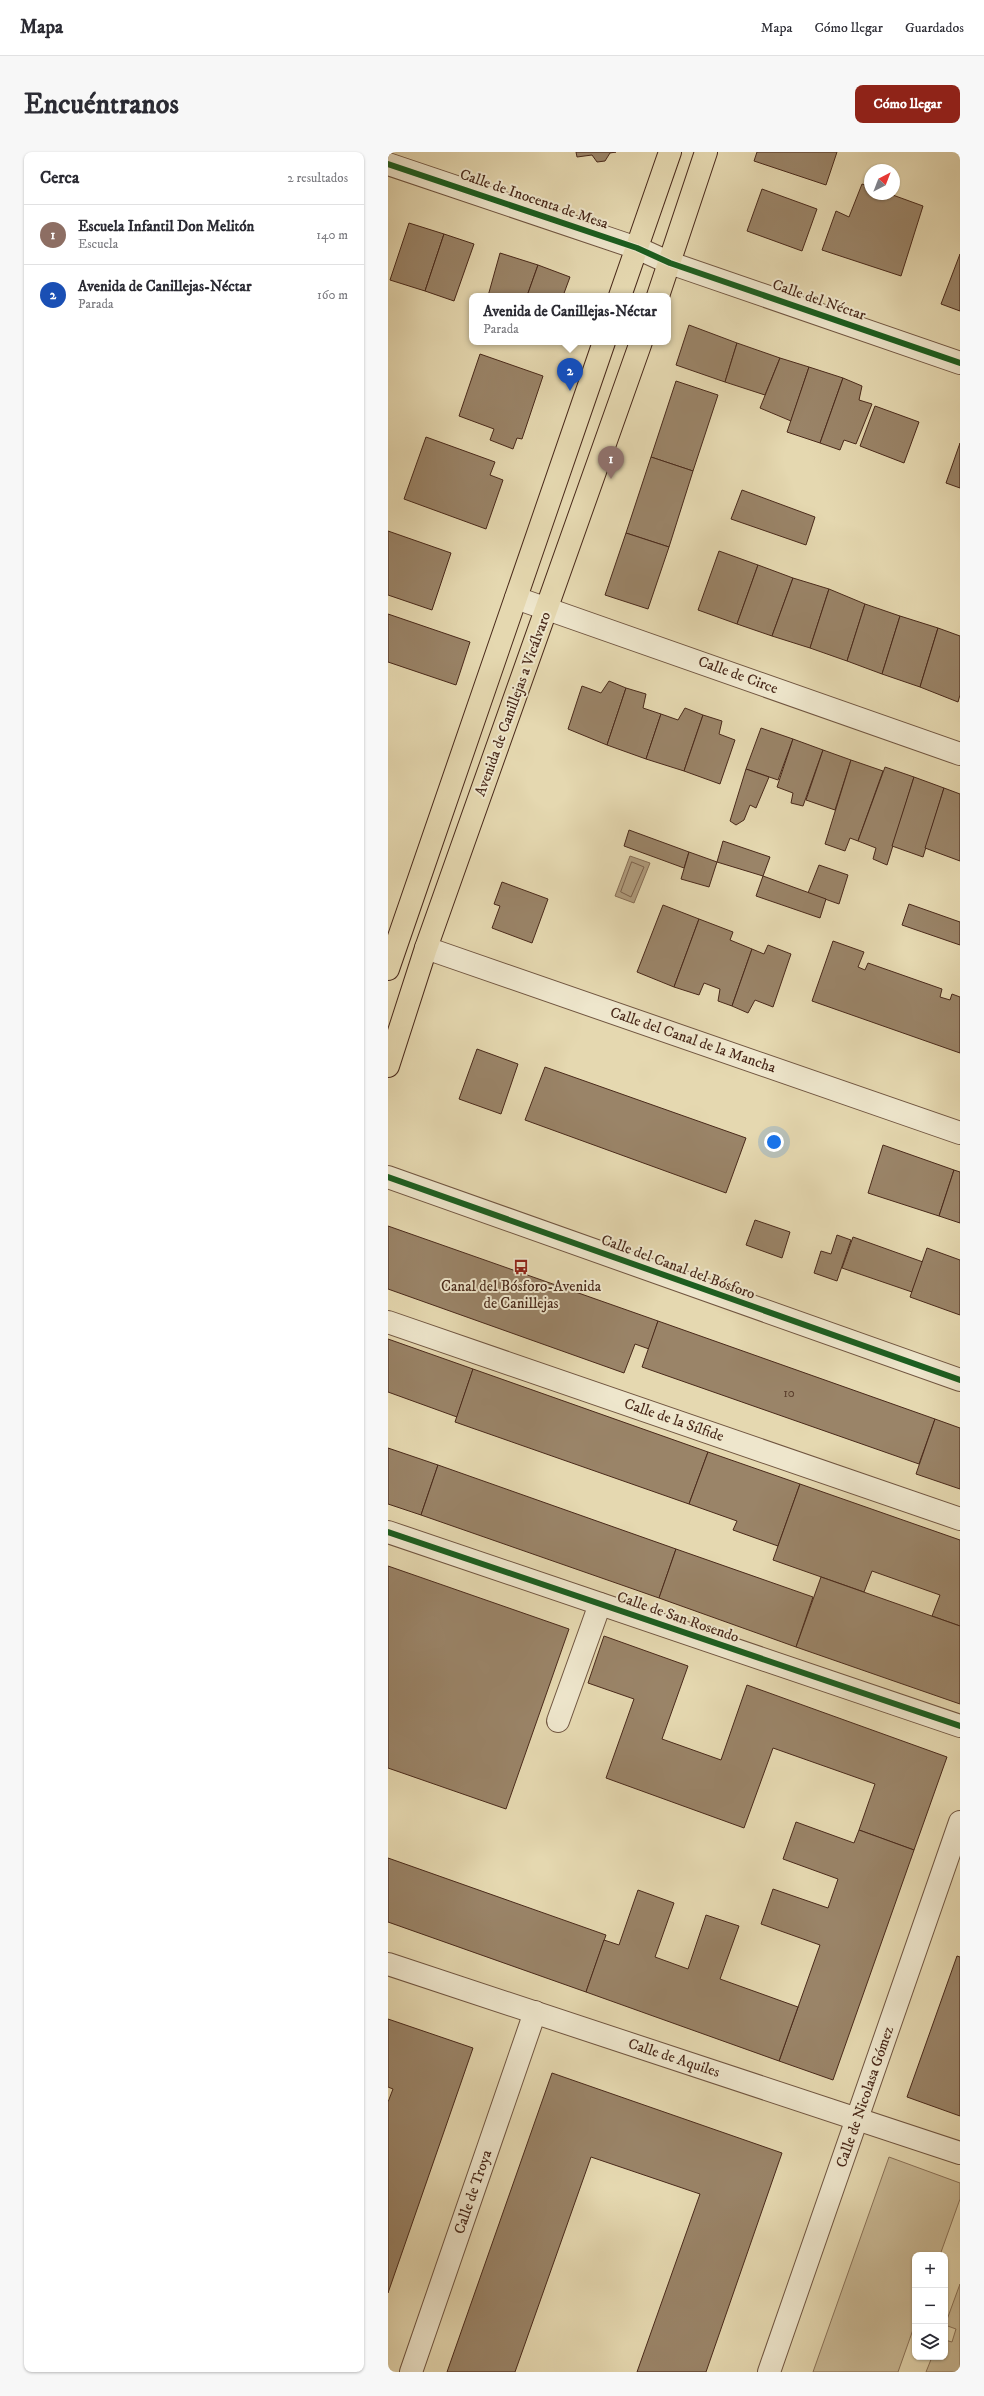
<!DOCTYPE html>
<html lang="es">
<head>
<meta charset="utf-8">
<style>
	body { margin:0; font-family:"IM FELL DW Pica",serif; background:#f7f7f7; color:#2b2b33 }
	.controls { position:absolute; right:12px; bottom:12px; display:grid; overflow:hidden; border-radius:8px; box-shadow:0 1px 3px #0004 }
	.controls button { width:36px; height:36px; display:grid; place-items:center; padding:0; border:0; border-bottom:1px solid #e1e1e2; background:#fff; color:#2b2b33; font:20px sans-serif }
	.compass { position:absolute; left:476px; top:12px; width:36px; height:36px; border-radius:50%; background:#fff; box-shadow:0 1px 3px #0004; rotate:42deg }
	.you { position:absolute; left:386px; top:990px; width:14px; height:14px; margin:-10px; border:3px solid #fff; border-radius:50%; background:#1a73e8; box-shadow:0 0 0 6px #1a73e833 }
	.badge { display:grid; place-items:center; width:26px; height:26px; border-radius:50%; background:#8f2418; color:#fff; font-size:13px; font-weight:700 }
	.pin { position:absolute; translate:-50% -33px; filter:drop-shadow(0 1px 2px #0008) }
	.pin::after { content:''; position:absolute; top:21px; width:14px; height:12px; background:inherit; clip-path:polygon(0 0,100% 0,50% 100%) }
	.popup { position:absolute; left:81px; top:141px; width:202px; height:52px; box-sizing:border-box; display:grid; place-content:center; border-radius:8px; background:#fff; filter:drop-shadow(0 1px 3px #0005); font-size:13px; white-space:nowrap; color:#7c7c81 }
	.popup b { font-size:15px; color:#2b2b33 }
	.popup::after { content:''; position:absolute; left:50%; top:100%; margin-left:-8px; border:8px solid transparent; border-top-color:#fff }
	.list { margin:0; padding:0; list-style:none }
	h2 { display:flex; justify-content:space-between; align-items:center; height:52px; margin:0; padding:0 16px; font-size:17px }
	h2 small { font-size:13px; font-weight:400; color:#7c7c81 }
	.list li { display:grid; grid-template-columns:26px 1fr auto; gap:12px; align-items:center; box-sizing:border-box; height:60px; padding:0 16px; border-top:1px solid #e1e1e2 }
	.list b { display:block; font-size:15px; white-space:nowrap }
	.list p { margin:0; font-size:13px; white-space:nowrap; color:#7c7c81 }
	.list em { font-size:13px; font-style:normal; color:#7c7c81 }
	.icon { flex:none; width:22px; height:22px; fill:none; stroke:currentColor; stroke-width:2; stroke-linecap:round; stroke-linejoin:round }
	.map { position:relative; flex:none; width:572px; height:2220px; overflow:hidden; border-radius:8px }
	header { display:flex; align-items:center; gap:24px; box-sizing:border-box; height:56px; padding:0 20px; background:#fff; border-bottom:1px solid #e1e1e2 }
	header strong { font-size:19px }
	nav { display:flex; gap:22px; margin-inline-start:auto; font-size:14px }
	.intro { display:flex; align-items:center; justify-content:space-between; box-sizing:border-box; height:96px; padding:0 24px }
	h1 { margin:0; font-size:28px }
	.button { padding:10px 18px; border-radius:8px; background:#8f2418; color:#fff; font-size:14px; font-weight:700 }
	main { display:flex; gap:24px; padding:0 24px }
	aside { flex:1; background:#fff; border-radius:8px; box-shadow:0 1px 3px #0004 }
	.map>svg:first-child { display:block }
	.green { fill:#caba96; stroke:#8a7258 }
	.water { fill:#b09c7d; stroke:#876e55 }
	.lines { fill:none; stroke-linecap:round; stroke-linejoin:round }
	.shore { stroke:#7c624c; stroke-width:1 }
	.building { fill:#9a8468; stroke:#49291a }
	.minor-casing { stroke:#705540; stroke-width:24 }
	.major-casing { stroke:#49291a; stroke-width:24 }
	.minor { stroke:#eee6cc; stroke-width:22 }
	.major { stroke:#e5d8b0; stroke-width:22 }
	.cycleway-casing { stroke:#eee6cc; stroke-width:8 }
	.cycleway { stroke:#1b5e20; stroke-width:6 }
	.labels { text-anchor:middle; dominant-baseline:central; stroke-width:4; stroke-linejoin:round; paint-order:stroke }
	.number-label { font-size:13px; fill:#5d402e }
	.street-label { font-size:15px; fill:#49291a; stroke:#eee6cc }
	.poi-label { font-size:15px; fill:#49291a; stroke:#eee6cc }
</style>
</head>
<body>
<header>
<strong>Mapa</strong>
<nav><a>Mapa</a><a>Cómo llegar</a><a>Guardados</a></nav>
</header>
<div class="intro"><h1>Encuéntranos</h1><a class="button">Cómo llegar</a></div>
<main>
<aside>
<h2>Cerca<small>2 resultados</small></h2>
<ul class="list">
<li><span class="badge" style="background:#8d6e63">1</span><div><b>Escuela Infantil Don Melitón</b><p>Escuela</p></div><em>140 m</em></li>
<li><span class="badge" style="background:#1a4fb4">2</span><div><b>Avenida de Canillejas-Néctar</b><p>Parada</p></div><em>160 m</em></li>
</ul>
</aside>
<div class="map">
<svg width="572" height="2220" viewBox="0 0 572 2220">
	<rect width="100%" height="100%" fill="#e5d8b0"/>
	<filter id="stains"><feTurbulence type="fractalNoise" baseFrequency=".005" numOctaves="4"/><feColorMatrix values="0 0 0 0 .2 0 0 0 0 .09 0 0 0 0 .02 0 0 0 .5 -.17"/></filter>
	<radialGradient id="worn" r=".72"><stop offset=".6" stop-color="#630" stop-opacity="0"/><stop offset="1" stop-color="#630" stop-opacity=".3"/></radialGradient>
	<g class="green">
		<polygon points="501,2005 572,2031 572,2047 552,2103 527,2103 527,2172 510,2220 425,2220"/>
		<polygon points="572,2132 572,2220 538,2220 544,2205 557,2205 557,2188 564,2190 568,2177 557,2173"/>
	</g>
	<polygon class="water" points="242,704 262,711 246,751 227,744"/>
	<g class="lines">
		<polygon class="shore" points="244,710 256,715 243,745 233,740"/>
	</g>
	<g class="building">
		<polygon points="188,0 228,0 222,1 217,9 209,10 204,3 189,5"/>
		<polygon points="369,0 449,0 438,33 366,9"/>
		<polygon points="474,32 482,35 482,42 502,42 535,54 513,124 434,98 448,59 461,65"/>
		<polygon points="374,37 429,57 414,99 359,79"/>
		<polygon points="21,71 56,82 37,139 2,128"/>
		<polygon points="56,82 86,92 66,149 37,139"/>
		<polygon points="112,101 150,113 139,144 100,144"/>
		<polygon points="572,102 572,159 553,152"/>
		<polygon points="150,113 182,125 175,144 139,144"/>
		<polygon points="301,173 349,191 337,230 288,213"/>
		<polygon points="349,191 392,206 377,243 337,230"/>
		<polygon points="92,202 155,224 134,287 129,286 125,297 102,288 106,277 71,264"/>
		<polygon points="392,206 421,215 403,269 372,256"/>
		<polygon points="421,215 455,226 432,291 399,280"/>
		<polygon points="455,226 474,234 471,248 484,252 468,292 456,288 452,298 432,291"/>
		<polygon points="288,229 330,243 305,319 263,305"/>
		<polygon points="487,254 531,270 516,311 472,294"/>
		<polygon points="38,285 107,310 102,323 115,328 98,377 16,347"/>
		<polygon points="572,291 572,336 558,331"/>
		<polygon points="263,305 305,319 281,395 238,381"/>
		<polygon points="354,338 427,365 418,393 343,367"/>
		<polygon points="0,379 63,401 44,458 0,443"/>
		<polygon points="238,381 281,395 260,457 217,443"/>
		<polygon points="331,399 370,413 349,472 310,458"/>
		<polygon points="370,413 405,426 384,484 349,472"/>
		<polygon points="405,426 441,437 422,496 384,484"/>
		<polygon points="441,437 477,452 459,509 422,496"/>
		<polygon points="477,452 512,464 494,522 459,509"/>
		<polygon points="0,462 82,490 68,533 0,510"/>
		<polygon points="512,464 550,476 532,535 494,522"/>
		<polygon points="550,476 572,484 572,543 570,550 532,535"/>
		<polygon points="221,529 238,536 219,593 180,577 194,534 213,541"/>
		<polygon points="238,536 258,542 255,556 273,562 258,607 219,593"/>
		<polygon points="297,556 315,563 296,619 258,607 273,562 290,568"/>
		<polygon points="315,563 334,569 331,582 347,588 332,632 296,619"/>
		<polygon points="373,576 405,587 390,628 358,617"/>
		<polygon points="405,587 435,598 415,654 403,651 405,641 389,635"/>
		<polygon points="435,598 463,608 447,658 418,648"/>
		<polygon points="463,608 495,619 470,689 462,686 457,699 437,692"/>
		<polygon points="497,615 526,625 499,713 485,707 488,696 470,689"/>
		<polygon points="358,617 381,625 368,656 362,653 356,668 348,673 342,669"/>
		<polygon points="526,625 556,636 535,705 504,694"/>
		<polygon points="556,636 572,642 572,709 537,696"/>
		<polygon points="241,678 301,700 296,716 236,694"/>
		<polygon points="335,689 382,705 375,724 329,710"/>
		<polygon points="301,700 329,710 321,735 293,727"/>
		<polygon points="431,713 460,723 451,752 420,741"/>
		<polygon points="375,724 438,747 432,766 368,744"/>
		<polygon points="114,730 160,747 144,791 104,776 112,754 106,752"/>
		<polygon points="521,752 572,770 572,793 514,773"/>
		<polygon points="275,753 311,767 286,835 249,820"/>
		<polygon points="311,767 345,780 342,788 364,797 344,854 330,849 332,837 316,831 311,843 286,835"/>
		<polygon points="445,789 476,800 470,815 477,818 480,811 554,837 552,845 562,848 564,842 572,845 572,901 424,849"/>
		<polygon points="380,793 403,802 385,855 367,848 360,861 344,854 364,797 376,802"/>
		<polygon points="89,897 130,912 113,962 71,947"/>
		<polygon points="157,915 358,986 338,1041 137,968"/>
		<polygon points="495,993 566,1018 551,1064 480,1041"/>
		<polygon points="566,1018 572,1020 572,1071 551,1064"/>
		<polygon points="367,1068 402,1080 394,1106 358,1093"/>
		<polygon points="0,1074 270,1169 261,1197 247,1192 236,1221 0,1137"/>
		<polygon points="449,1083 463,1088 449,1129 426,1121 433,1099 443,1102"/>
		<polygon points="465,1085 535,1110 524,1140 454,1116"/>
		<polygon points="539,1096 572,1108 572,1163 522,1145"/>
		<polygon points="270,1169 547,1267 531,1312 254,1215"/>
		<polygon points="0,1187 85,1217 69,1265 0,1240"/>
		<polygon points="85,1217 320,1300 301,1352 67,1270"/>
		<polygon points="547,1267 572,1276 572,1337 528,1322"/>
		<polygon points="0,1296 50,1313 33,1363 0,1352"/>
		<polygon points="320,1300 412,1332 390,1394 345,1378 349,1369 301,1352"/>
		<polygon points="50,1313 288,1397 271,1446 33,1363"/>
		<polygon points="412,1332 572,1388 572,1474 544,1464 552,1443 484,1419 476,1440 385,1408"/>
		<polygon points="288,1397 425,1445 408,1495 271,1446"/>
		<polygon points="0,1414 181,1477 118,1657 0,1616"/>
		<polygon points="433,1425 572,1474 572,1552 408,1495"/>
		<polygon points="216,1484 300,1514 274,1587 333,1608 359,1533 559,1605 526,1698 471,1678 487,1632 385,1596 356,1676 218,1626 246,1547 200,1531"/>
		<polygon points="408,1670 466,1691 471,1678 526,1698 445,1928 391,1909 432,1793 373,1772 385,1737 440,1756 450,1727 395,1707"/>
		<polygon points="0,1706 218,1783 198,1840 0,1770"/>
		<polygon points="250,1738 286,1751 267,1805 300,1817 318,1763 351,1774 332,1827 410,1855 391,1909 198,1840 216,1788 231,1793"/>
		<polygon points="569,1804 572,1805 572,1964 519,1945"/>
		<polygon points="0,1867 85,1896 0,2141 0,1950 5,1937 0,1935"/>
		<polygon points="164,1921 394,2001 318,2220 249,2220 312,2042 203,2005 127,2220 59,2220"/>
	</g>
	<g class="lines">
		<defs>
			<g id="minor">
				<polyline points="0,12 249,96 282,111 572,211"/>
				<polyline points="128,446 572,602"/>
				<polyline points="38,796 572,981"/>
				<polyline points="0,1025 572,1228"/>
				<polyline points="0,1170 572,1367"/>
				<polyline points="0,1380 572,1574"/>
				<polyline points="170,1569 212,1452"/>
				<polyline points="0,1812 572,2001"/>
				<polyline points="23,2220 147,1860"/>
				<polyline points="381,2220 572,1670"/>
			</g>
			<g id="major">
				<polyline points="232,144 282,0"/>
				<polyline points="270,144 318,0"/>
				<polyline points="0,817 216,190"/>
				<polyline points="0,914 38,796 253,190"/>
			</g>
		</defs>
		<use href="#minor" class="minor-casing"/>
		<use href="#major" class="major-casing"/>
		<use href="#minor" class="minor"/>
		<use href="#major" class="major"/>
		<defs>
			<g id="cycleway">
				<polyline points="0,12 249,96 282,111 572,211"/>
				<polyline points="0,1025 572,1228"/>
				<polyline points="0,1380 572,1574"/>
			</g>
		</defs>
		<use href="#cycleway" class="cycleway-casing"/>
		<use href="#cycleway" class="cycleway"/>
	</g>
	<defs>
		<symbol id="bus-bare" viewBox="-9 -9 18 18"><path d="M-5-6H5V4H4V6H2V4H-2V6H-4V4H-5ZM-3.5-4V0h7V-4ZM-3.5 1.2v1.5H-2V1.2ZM2 1.2v1.5H3.5V1.2Z" fill="#8f2418" stroke="#eee6cc" stroke-width="2.5" paint-order="stroke"/></symbol>
	</defs>
	<g fill-rule="evenodd">
		<use href="#bus-bare" x="122" y="1104" width="22" height="22"/>
	</g>
	<g class="labels">
		<g class="number-label">
			<text x="401" y="1241">10</text>
		</g>
		<g class="street-label">
			<text transform="translate(146 47) rotate(19)">Calle de Inocenta de Mesa</text>
			<text transform="translate(431 148) rotate(19)">Calle del Néctar</text>
			<text transform="translate(350 523) rotate(20)">Calle de Circe</text>
			<text transform="translate(125 552) rotate(-70)">Avenida de Canillejas a Vicálvaro</text>
			<text transform="translate(305 888) rotate(19)">Calle del Canal de la Mancha</text>
			<text transform="translate(290 1115) rotate(20)">Calle del Canal del Bósforo</text>
			<text transform="translate(286 1268) rotate(19)">Calle de la Sílfide</text>
			<text transform="translate(290 1465) rotate(19)">Calle de San Rosendo</text>
			<text transform="translate(286 1906) rotate(18)">Calle de Aquiles</text>
			<text transform="translate(477 1945) rotate(-71)">Calle de Nicolasa Gómez</text>
			<text transform="translate(85 2040) rotate(-71)">Calle de Troya</text>
		</g>
		<g class="poi-label">
			<text x="133" y="1134">Canal del Bósforo-Avenida<tspan x="133" dy="17">de Canillejas</tspan></text>
		</g>
	</g>
	<rect width="100%" height="100%" filter="url(#stains)"/>
	<rect width="100%" height="100%" fill="url(#worn)"/>
</svg>
<div class="controls">
<button>+</button>
<button>−</button>
<button><svg class="icon" aria-label="layers" viewBox="0 0 24 24"><path d="M12 4l9 5-9 5-9-5zM3 14l9 5 9-5"/></svg></button>
</div>
<svg class="compass" viewBox="-18 -18 36 36"><path d="M0-13l5 13h-10z" fill="#e53935"/><path d="M0 13l5-13h-10z" fill="#7c7c81"/></svg>
<div class="you"></div>
<div class="pin badge" style="left:223px;top:327px;background:#8d6e63">1</div>
<div class="pin badge" style="left:182px;top:239px;background:#1a4fb4">2</div>
<div class="popup"><b>Avenida de Canillejas-Néctar</b>Parada</div>
</div>
</main>
</body>
</html>
